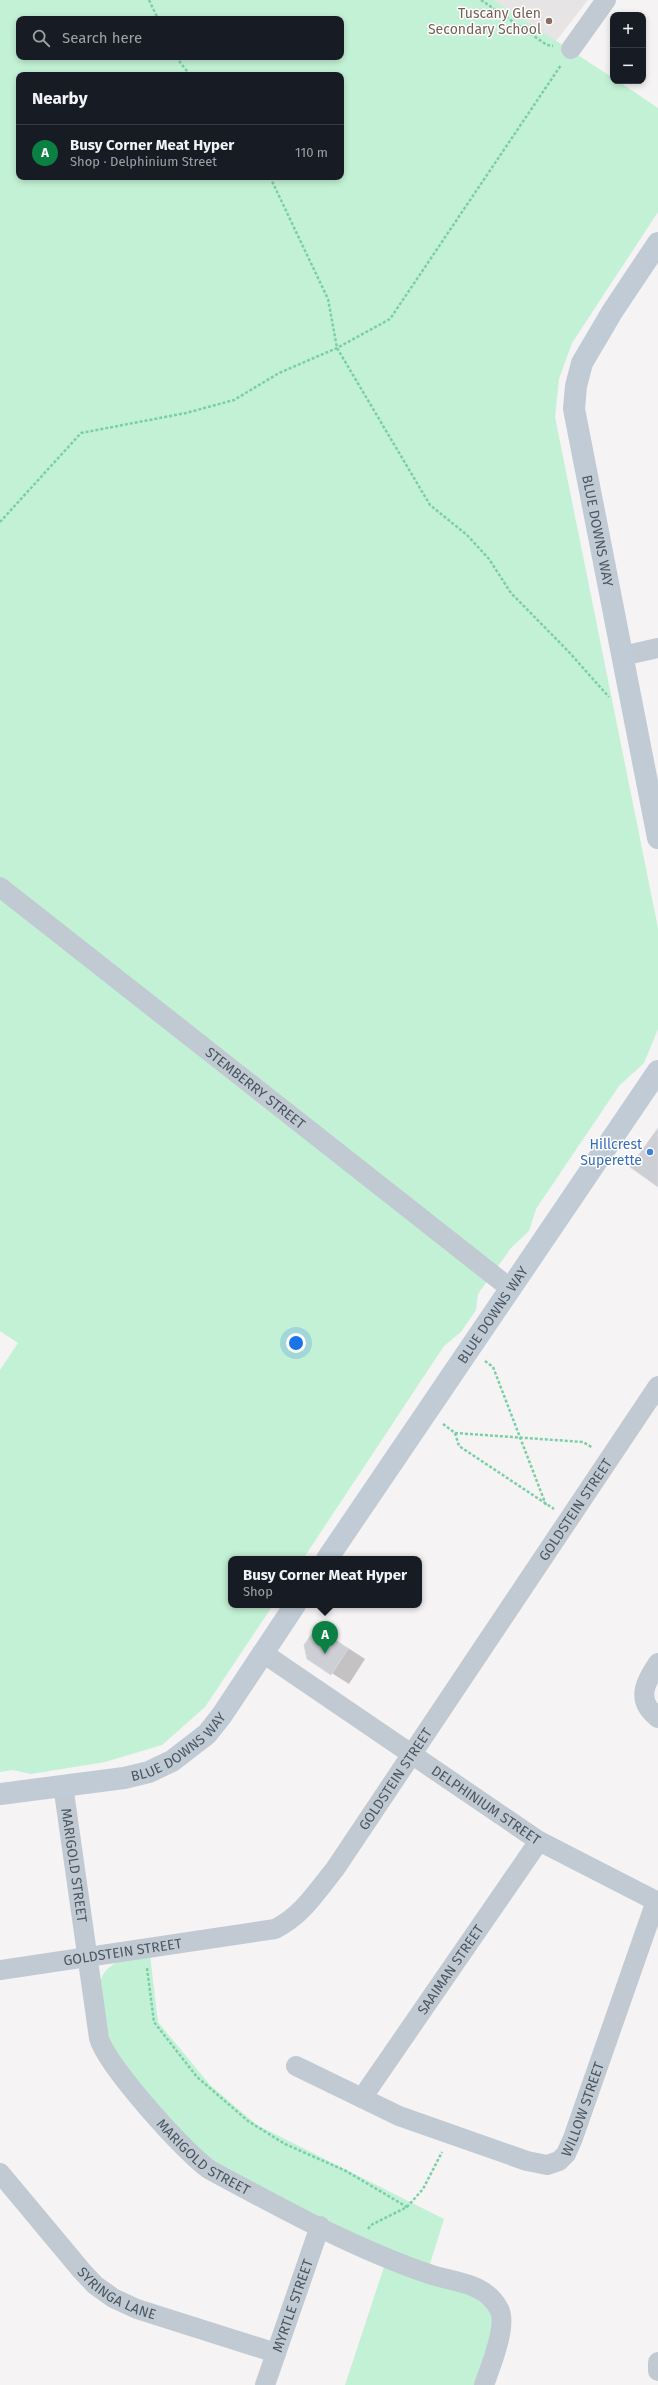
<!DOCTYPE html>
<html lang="en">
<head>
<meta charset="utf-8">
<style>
	body { margin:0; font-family:"Fira Sans",sans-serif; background:#242831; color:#f1f3f6 }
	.controls { position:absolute; right:12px; top:12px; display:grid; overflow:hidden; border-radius:8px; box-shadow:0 2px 6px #0003 }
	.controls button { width:36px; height:36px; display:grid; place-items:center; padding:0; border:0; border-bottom:1px solid #363941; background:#171b24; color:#f1f3f6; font:20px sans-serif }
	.you { position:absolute; left:296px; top:1343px; width:14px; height:14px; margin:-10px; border:3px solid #fff; border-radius:50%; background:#1a73e8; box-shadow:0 0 0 6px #1a73e833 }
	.badge { display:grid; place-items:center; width:26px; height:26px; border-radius:50%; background:#0b8043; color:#fff; font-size:13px; font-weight:700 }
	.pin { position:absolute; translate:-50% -33px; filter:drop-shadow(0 1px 2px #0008) }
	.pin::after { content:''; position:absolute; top:21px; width:14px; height:12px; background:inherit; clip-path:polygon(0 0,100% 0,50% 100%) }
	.popup { position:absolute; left:228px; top:1556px; width:194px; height:52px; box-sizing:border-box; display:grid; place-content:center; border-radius:8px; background:#171b24; filter:drop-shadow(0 1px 3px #0005); font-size:13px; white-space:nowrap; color:#9ea1a6 }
	.popup b { font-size:15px; color:#f1f3f6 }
	.popup::after { content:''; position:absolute; left:50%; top:100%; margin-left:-8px; border:8px solid transparent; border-top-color:#171b24 }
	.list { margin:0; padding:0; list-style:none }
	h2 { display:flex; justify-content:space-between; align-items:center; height:52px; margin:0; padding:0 16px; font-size:17px }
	h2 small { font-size:13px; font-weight:400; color:#9ea1a6 }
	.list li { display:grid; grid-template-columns:26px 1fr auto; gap:12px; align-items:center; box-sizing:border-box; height:56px; padding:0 16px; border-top:1px solid #363941 }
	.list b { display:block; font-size:15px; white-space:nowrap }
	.list p { margin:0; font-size:13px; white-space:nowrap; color:#9ea1a6 }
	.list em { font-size:13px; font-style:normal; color:#9ea1a6 }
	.icon { flex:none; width:22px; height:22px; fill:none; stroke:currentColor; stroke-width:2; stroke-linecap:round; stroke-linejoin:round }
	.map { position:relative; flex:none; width:658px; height:2385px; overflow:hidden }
	.search { position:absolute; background:#171b24; box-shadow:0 2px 6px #0003; left:16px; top:16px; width:328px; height:44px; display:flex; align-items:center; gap:10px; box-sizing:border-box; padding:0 14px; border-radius:8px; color:#9ea1a6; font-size:15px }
	.panel { position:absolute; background:#171b24; box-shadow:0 2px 6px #0003; left:16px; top:72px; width:328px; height:108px; border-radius:8px }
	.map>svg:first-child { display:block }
	.education { fill:#e6e4e5 }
	.green { fill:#c3f1d5; fill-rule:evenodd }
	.shadow { fill:#0003 }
	.building { fill:#cdcfd5; stroke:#d7d9de }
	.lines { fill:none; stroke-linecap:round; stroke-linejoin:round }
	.path { stroke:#7ad0a6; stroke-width:2.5; stroke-dasharray:3 2; stroke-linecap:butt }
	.street { stroke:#c1cad2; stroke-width:20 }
	.secondary { stroke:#c1cbd6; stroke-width:22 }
	.education-dot { fill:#8d6e63; stroke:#fff; stroke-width:1.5 }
	.shop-dot { fill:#3f7fe0; stroke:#fff; stroke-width:1.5 }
	.labels { text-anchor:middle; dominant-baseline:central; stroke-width:3; stroke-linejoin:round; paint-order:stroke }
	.education-label { font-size:14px; fill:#785e54; stroke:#fff; text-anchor:end }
	.street-label { font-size:14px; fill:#4a5661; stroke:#fff }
	.shop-label { font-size:14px; fill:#366cbe; stroke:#fff; text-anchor:end }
</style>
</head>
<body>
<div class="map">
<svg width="658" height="2385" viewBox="0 0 658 2385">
	<rect width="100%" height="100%" fill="#f5f3f3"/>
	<polygon class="education" points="494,0 588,0 556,41"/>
	<g class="green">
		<path d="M0,0H494L613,78V81H618L658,108V212L572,343L559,379L555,417L658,928V1029L644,1063L619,1086L536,1209L529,1231L511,1248L478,1294L476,1310L461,1332L444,1346L303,1559H231V1605H273L205,1707L162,1745L105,1762L31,1774L13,1770L0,1772V1370L18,1343L0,1331ZM19,19H341V57H19ZM19,75H341V177H19Z"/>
		<path d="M150,1955L158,2022L210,2085L257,2125L444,2219L430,2264L385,2249L213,2163L192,2146L125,2066L110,2042L100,1983C106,1959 128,1960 150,1955Z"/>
		<polygon points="384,2267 476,2297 486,2304 495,2323 476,2385 345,2385"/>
	</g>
	<polygon class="shadow" points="317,1628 365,1659 349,1684 308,1658"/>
	<g class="building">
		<polygon points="658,1128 658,1187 630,1167"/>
		<polygon points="317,1626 348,1649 331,1675 307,1659 304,1645"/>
	</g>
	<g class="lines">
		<g class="path">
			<polyline points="149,0 158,19"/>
			<polyline points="481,0 547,45 553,46"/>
			<polyline points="176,57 190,75"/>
			<polyline points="270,177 328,299 337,348 430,505 467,535 489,559 511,593 568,651 609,697"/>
			<polyline points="0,522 81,433 186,413 234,400 279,373 337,348 390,319 561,65"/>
			<polyline points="485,1361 493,1367 546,1505"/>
			<polyline points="443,1424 455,1433 583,1442 593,1448"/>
			<polyline points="455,1433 459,1446 554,1509"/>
			<polyline points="147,1968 154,2022 197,2077 248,2121 285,2144 346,2171 407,2207"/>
			<polyline points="368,2229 371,2225 407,2207 423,2189 442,2152"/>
		</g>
		<g class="street">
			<polyline points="571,49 606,0"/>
			<polyline points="622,656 658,648"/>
			<path id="s1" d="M0,887L511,1289"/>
			<path id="s2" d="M263,1653L539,1841L658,1902"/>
			<path d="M658,1663C645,1683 635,1700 658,1718"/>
			<path id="s3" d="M63,1785L99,2038C106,2065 186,2154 210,2170C281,2208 353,2248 429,2274C455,2283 485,2282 499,2309C508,2325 490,2368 484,2385"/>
			<path id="s4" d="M0,1970L275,1929C302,1916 317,1891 335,1869L658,1386"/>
			<path id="s5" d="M296,2066L399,2116L527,2161L547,2165L559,2161L566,2154L573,2138L656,1901"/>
			<path id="s6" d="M362,2098L539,1841"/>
			<path id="s7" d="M0,2173L81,2270L95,2285L113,2298L137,2309L276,2353"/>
			<polyline points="658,2362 658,2371"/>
			<path id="s8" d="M265,2385L320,2226"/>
		</g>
		<g class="secondary">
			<path id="s9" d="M658,243L612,312L582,363L576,386L574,409L658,838"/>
			<path id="s10" d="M327,1559L658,1071"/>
			<path id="s11" d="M0,1794L124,1778L149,1772L172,1761L207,1734L222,1715L295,1605"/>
		</g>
	</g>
	<circle class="education-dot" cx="549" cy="21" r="4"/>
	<circle class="shop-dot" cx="650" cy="1152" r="4"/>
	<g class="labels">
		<g class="education-label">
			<text x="541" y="13">Tuscany Glen<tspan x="541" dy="16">Secondary School</tspan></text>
		</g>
		<g class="street-label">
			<text stroke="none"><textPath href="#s9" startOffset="313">BLUE DOWNS WAY</textPath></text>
			<text stroke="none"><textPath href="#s1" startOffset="325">STEMBERRY STREET</textPath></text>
			<text stroke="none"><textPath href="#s10" startOffset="295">BLUE DOWNS WAY</textPath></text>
			<text stroke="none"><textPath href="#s4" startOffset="796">GOLDSTEIN STREET</textPath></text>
			<text stroke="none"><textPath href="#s11" startOffset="189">BLUE DOWNS WAY</textPath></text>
			<text stroke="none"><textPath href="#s4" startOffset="472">GOLDSTEIN STREET</textPath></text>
			<text stroke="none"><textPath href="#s2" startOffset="270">DELPHINIUM STREET</textPath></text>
			<text stroke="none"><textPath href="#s3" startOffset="81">MARIGOLD STREET</textPath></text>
			<text stroke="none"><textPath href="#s4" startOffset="124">GOLDSTEIN STREET</textPath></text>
			<text stroke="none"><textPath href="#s6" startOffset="156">SAAIMAN STREET</textPath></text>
			<text stroke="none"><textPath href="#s5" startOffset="341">WILLOW STREET</textPath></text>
			<text stroke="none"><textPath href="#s3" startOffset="416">MARIGOLD STREET</textPath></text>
			<text stroke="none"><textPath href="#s7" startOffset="170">SYRINGA LANE</textPath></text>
			<text stroke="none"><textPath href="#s8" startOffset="84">MYRTLE STREET</textPath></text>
		</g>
		<g class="shop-label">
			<text x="642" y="1144">Hillcrest<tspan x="642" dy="16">Superette</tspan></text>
		</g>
	</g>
</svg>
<div class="controls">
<button>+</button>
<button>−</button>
</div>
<div class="you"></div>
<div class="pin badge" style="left:325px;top:1654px">A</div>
<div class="popup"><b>Busy Corner Meat Hyper</b>Shop</div>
<div class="search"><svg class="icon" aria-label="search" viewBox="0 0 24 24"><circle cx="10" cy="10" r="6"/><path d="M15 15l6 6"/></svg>Search here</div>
<section class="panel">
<h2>Nearby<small></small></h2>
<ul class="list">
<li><span class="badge">A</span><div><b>Busy Corner Meat Hyper</b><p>Shop · Delphinium Street</p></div><em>110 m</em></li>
</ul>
</section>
</div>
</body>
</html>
